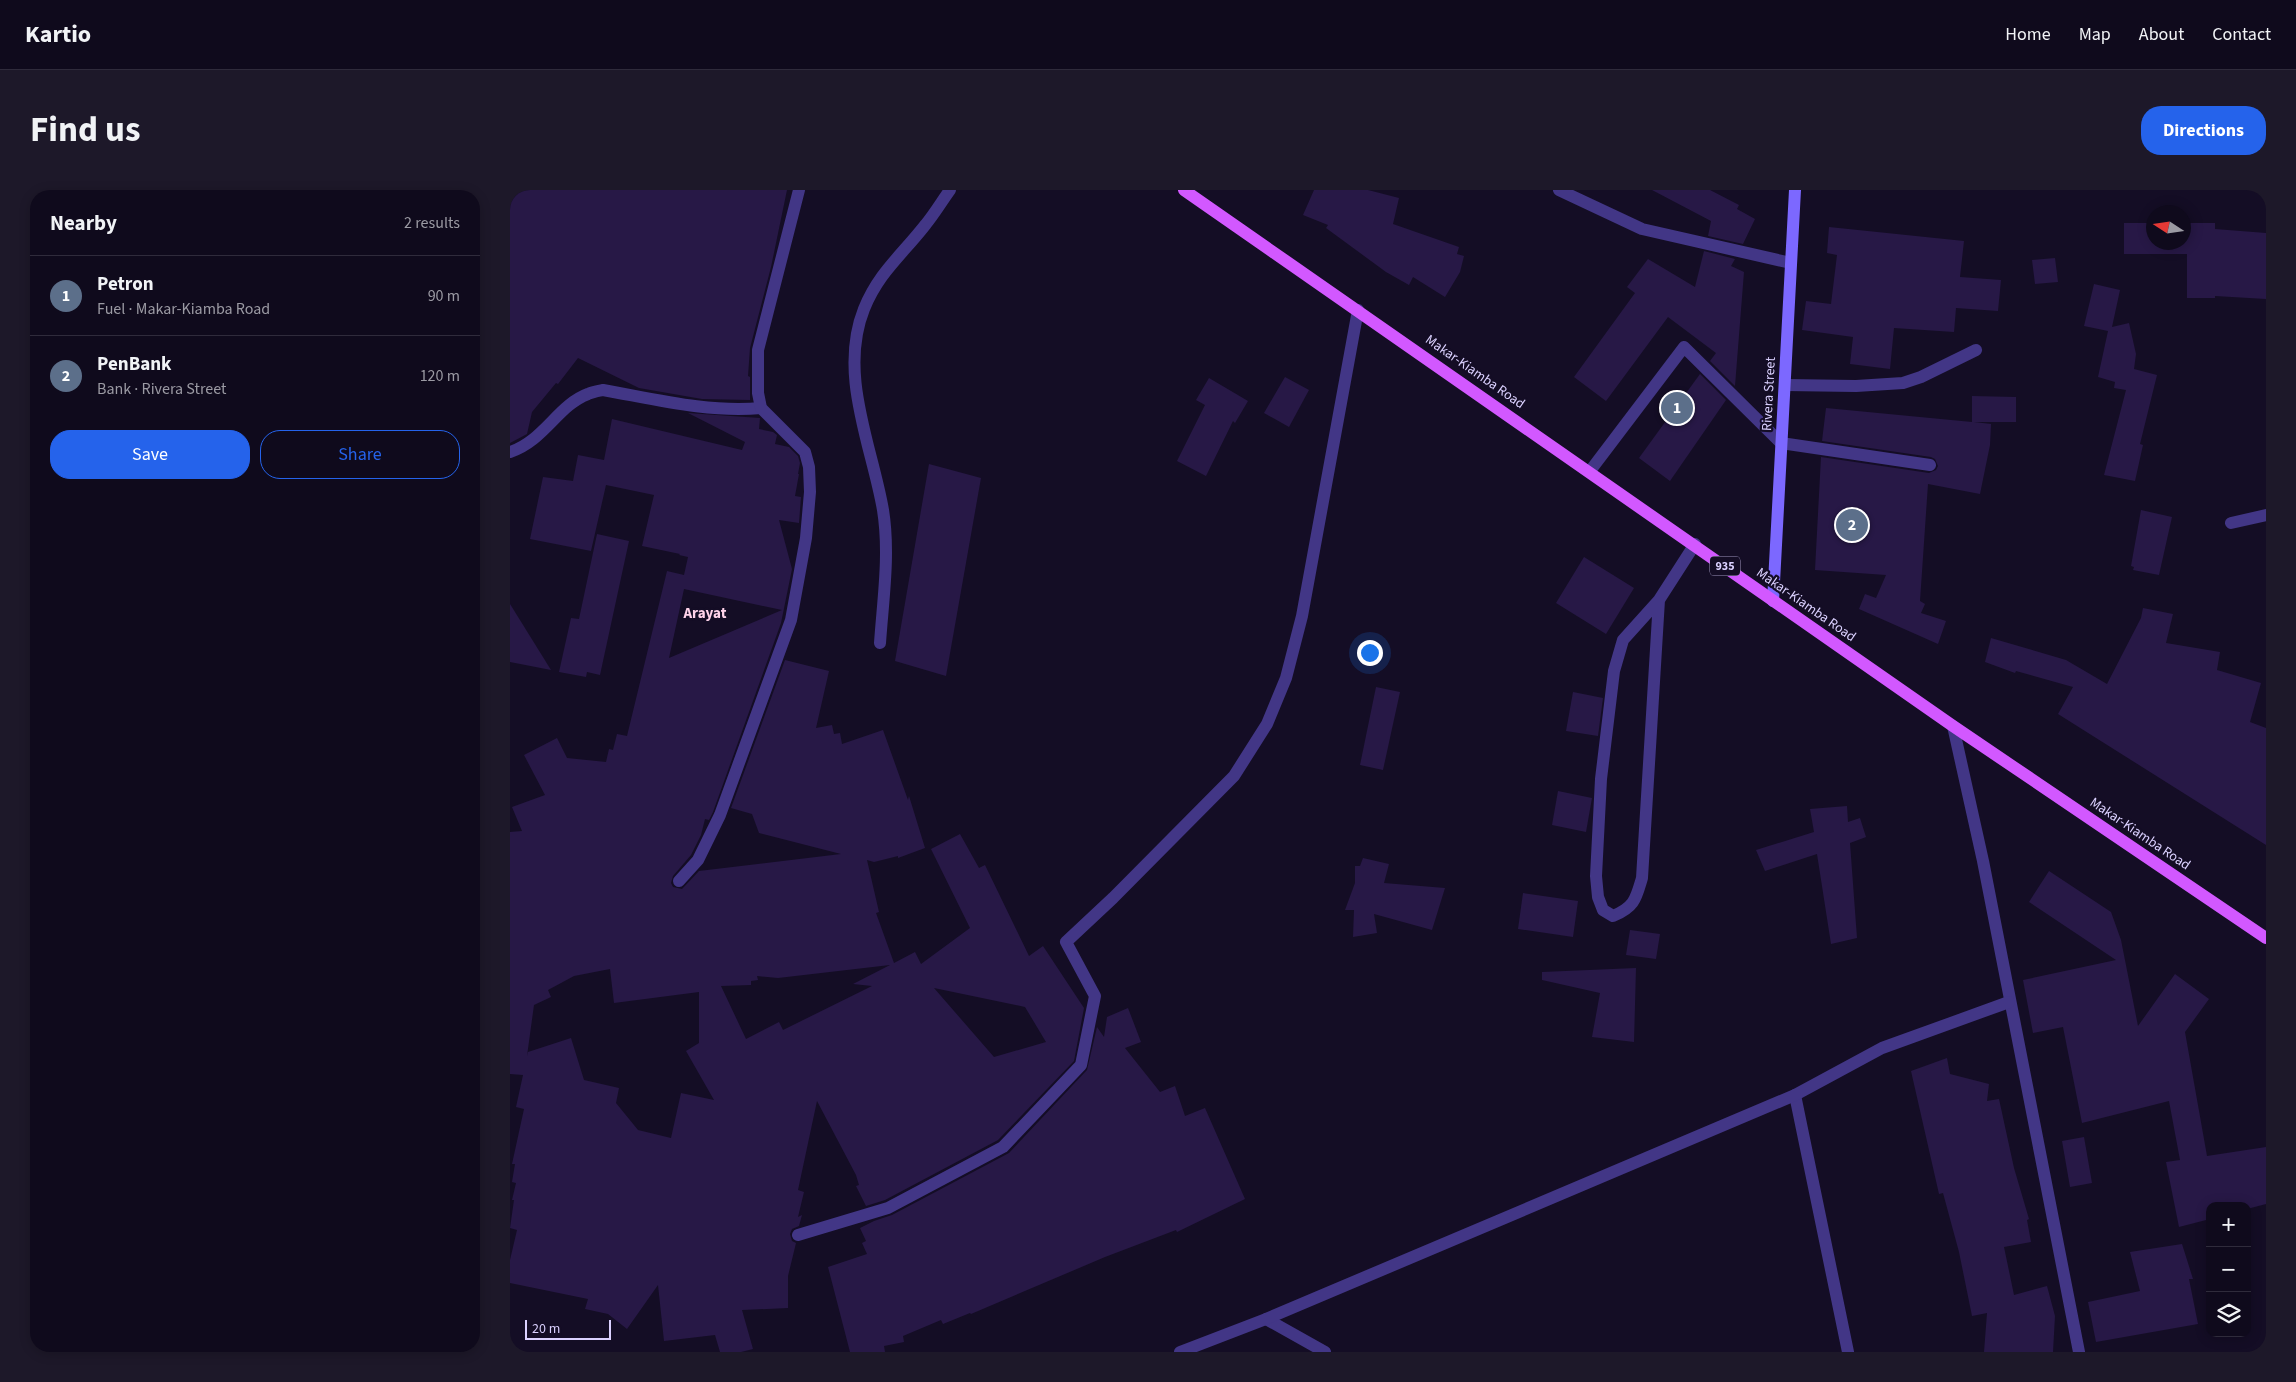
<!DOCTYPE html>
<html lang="en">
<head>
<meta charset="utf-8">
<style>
	body { margin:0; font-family:"Source Sans 3",sans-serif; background:#1d1829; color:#f1f3f6 }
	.controls { position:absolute; right:15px; bottom:15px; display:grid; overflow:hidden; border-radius:10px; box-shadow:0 2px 12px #0003 }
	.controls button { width:45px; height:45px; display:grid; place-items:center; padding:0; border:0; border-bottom:1px solid #2f2b3b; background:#0f0a1c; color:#f1f3f6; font:25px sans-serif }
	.compass { position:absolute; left:1636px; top:15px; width:45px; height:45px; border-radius:50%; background:#0f0a1c; box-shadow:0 2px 12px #0003; rotate:282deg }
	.scale { position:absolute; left:15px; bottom:12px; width:86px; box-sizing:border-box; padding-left:5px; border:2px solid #dbd1ff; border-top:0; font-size:14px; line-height:18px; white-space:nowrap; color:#dbd1ff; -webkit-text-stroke:4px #140d25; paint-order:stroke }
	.you { position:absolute; left:859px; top:462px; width:18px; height:18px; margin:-12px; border:4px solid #fff; border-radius:50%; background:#1a73e8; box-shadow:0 0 0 8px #1a73e833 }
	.badge { display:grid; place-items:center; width:32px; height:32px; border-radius:50%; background:#2563eb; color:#fff; font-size:16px; font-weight:700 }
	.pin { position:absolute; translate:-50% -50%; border:2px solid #fff; box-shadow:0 1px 5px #0006 }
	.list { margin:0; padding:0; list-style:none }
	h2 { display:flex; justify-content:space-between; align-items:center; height:65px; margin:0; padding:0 20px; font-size:21px }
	h2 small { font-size:16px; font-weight:400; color:#9b9aa3 }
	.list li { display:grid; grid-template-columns:32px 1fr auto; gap:15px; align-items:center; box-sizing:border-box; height:80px; padding:0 20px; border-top:1px solid #2f2b3b }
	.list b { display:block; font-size:19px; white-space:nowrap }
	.list p { margin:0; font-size:16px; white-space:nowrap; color:#9b9aa3 }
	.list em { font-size:16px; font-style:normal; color:#9b9aa3 }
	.actions { display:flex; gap:10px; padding:15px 20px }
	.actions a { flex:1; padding:11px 0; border:1px solid #2563eb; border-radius:20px; text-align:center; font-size:18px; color:#2563eb }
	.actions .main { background:#2563eb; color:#fff }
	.icon { flex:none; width:28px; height:28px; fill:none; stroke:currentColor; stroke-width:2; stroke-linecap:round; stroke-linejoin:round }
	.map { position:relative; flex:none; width:1756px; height:1162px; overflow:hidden; border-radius:20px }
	header { display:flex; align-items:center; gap:30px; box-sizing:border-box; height:70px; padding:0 25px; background:#0f0a1c; border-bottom:1px solid #2f2b3b }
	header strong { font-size:24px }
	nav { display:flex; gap:28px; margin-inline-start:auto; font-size:18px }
	.intro { display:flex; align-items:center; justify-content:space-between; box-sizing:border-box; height:120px; padding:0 30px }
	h1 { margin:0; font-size:35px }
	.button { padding:12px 22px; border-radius:20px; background:#2563eb; color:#fff; font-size:18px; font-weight:700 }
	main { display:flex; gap:30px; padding:0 30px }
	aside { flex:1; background:#0f0a1c; border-radius:20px; box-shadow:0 2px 12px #0003 }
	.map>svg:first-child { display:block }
	.building { fill:#271846; fill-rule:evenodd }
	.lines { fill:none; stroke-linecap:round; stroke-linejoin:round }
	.lane { stroke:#423686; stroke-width:12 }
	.street { stroke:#423686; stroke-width:12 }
	.secondary { stroke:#7c68ff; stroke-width:12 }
	.primary { stroke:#d258ff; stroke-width:12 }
	.labels { text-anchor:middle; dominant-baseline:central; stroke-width:4.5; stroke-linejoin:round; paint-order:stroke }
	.shield { fill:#140d25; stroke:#9f96be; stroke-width:1 }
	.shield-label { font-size:12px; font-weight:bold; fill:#dbd1ff }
	.street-label { font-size:14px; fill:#dbd1ff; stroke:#140d25 }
	.neighbourhood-label { font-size:15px; font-weight:bold; fill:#ffd3ea; stroke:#140d25 }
</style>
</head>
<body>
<header>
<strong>Kartio</strong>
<nav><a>Home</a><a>Map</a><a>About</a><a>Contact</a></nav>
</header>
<div class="intro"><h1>Find us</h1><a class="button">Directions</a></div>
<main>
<aside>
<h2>Nearby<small>2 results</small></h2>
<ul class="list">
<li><span class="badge" style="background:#5c6f8a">1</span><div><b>Petron</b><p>Fuel · Makar-Kiamba Road</p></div><em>90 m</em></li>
<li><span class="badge" style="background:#5c6f8a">2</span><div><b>PenBank</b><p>Bank · Rivera Street</p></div><em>120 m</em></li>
</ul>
<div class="actions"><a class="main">Save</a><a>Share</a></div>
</aside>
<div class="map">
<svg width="1756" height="1162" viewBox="0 0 1756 1162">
	<rect width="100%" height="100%" fill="#140d25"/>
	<g class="building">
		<polygon points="0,0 277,0 261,77 240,158 238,186 240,187 240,210 192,209 129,198 68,168 48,194 46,193 22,222 17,244 0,253"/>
		<polygon points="804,0 858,0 889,8 883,34 949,57 947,64 954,66 950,82 935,107 903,87 899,95 876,82 816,38 818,35 793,25"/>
		<polygon points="1142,0 1200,0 1229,15 1227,19 1245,29 1233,54 1198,46 1201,31"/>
		<polygon points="1614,33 1644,33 1644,52 1674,52 1674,33 1705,33 1705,39 1756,43 1756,109 1705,106 1705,108 1677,108 1677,64 1614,64"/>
		<polygon points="1319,37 1454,51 1450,87 1491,90 1488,121 1446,118 1444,142 1384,138 1380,179 1340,174 1343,147 1292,140 1296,111 1321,114 1327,65 1317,63"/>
		<polygon points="1194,61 1225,69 1221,76 1234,82 1225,196 1200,171 1206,163 1158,127 1096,211 1064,187 1125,103 1117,97 1138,69 1185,97"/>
		<polygon points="1545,68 1548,92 1525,94 1522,70"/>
		<polygon points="1584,94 1610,100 1602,137 1619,133 1626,164 1624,179 1647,185 1630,254 1633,255 1625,291 1594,285 1616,200 1604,198 1605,192 1588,187 1598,141 1574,136"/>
		<polygon points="1190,184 1216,210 1160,291 1129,268"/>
		<polygon points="775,187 799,200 779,237 754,223"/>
		<polygon points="699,188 738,211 725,233 723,231 696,286 667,271 695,215 686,210"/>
		<polygon points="1462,206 1506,207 1506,232 1464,232 1481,234 1480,255 1470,304 1418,294 1410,411 1415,414 1411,423 1436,431 1428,454 1349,419 1355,404 1366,408 1376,385 1305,380 1311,267 1419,283 1426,280 1428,276 1425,269 1421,267 1312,251 1316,218 1462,232"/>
		<path d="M178,223L250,228L249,239L263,242L267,245L265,254L279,257L288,266L290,273L288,284H289L285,306L291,307L289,333L269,330L282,379L271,433L203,622L199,630L195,629L191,645L181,665L163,686L161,693L163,697L172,699L189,681L331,664L249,643L242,624L221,618L275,470L319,481L306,538L322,535L324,544L330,543L332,554L373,540L398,610L399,606L415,658L388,668V666L364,672L357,670L369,722L366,723L384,773L405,762L411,774L460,738L421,659L450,644L469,678L475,675L519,766L533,756L574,818L564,871L488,950L375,1010L356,1016L346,996L349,995L346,985L307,911L288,1000L294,1002L288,1027L292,1025L289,1036L282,1039L280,1044L282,1051L286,1053L278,1086V1118L232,1120L243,1159L231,1162H210L205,1145L154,1151L148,1095L117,1139L98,1124L75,1119L78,1109L0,1093V1070L7,1040L0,1038L4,1010H2L6,993L2,992L5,974H2L14,919L6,917L13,885L0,884V642L12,641L2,617L35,605L14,565L47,548L57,568L96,572L99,559L103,560L107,544L117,546L157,381L174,385L178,367L169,365L170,364L132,356L144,305L96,295L81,361L20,349L33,287L63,291L68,265L94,270L102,229L232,260L235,252ZM174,399L272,420L159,468ZM380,775L343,794L362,796L273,840L269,832L236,849L211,796L241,795V791L248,790L247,786L268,788ZM100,779L104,813L189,802V853L176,861L204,910L171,903L161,948L128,940L106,913L109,898L74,890L61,848L18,862L17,866L24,815L41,807L38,800L64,786ZM424,798L515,817L536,852L484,867Z"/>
		<polygon points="419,274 471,288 436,486 385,471"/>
		<polygon points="1631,320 1662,327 1649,385 1623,380 1624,377 1621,376"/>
		<polygon points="87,344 119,351 90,485 77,482 76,487 49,482 61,428 69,429"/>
		<polygon points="1074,367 1124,398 1096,444 1046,413"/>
		<polygon points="0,414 41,480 0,472"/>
		<polygon points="1633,418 1663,424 1656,453 1710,462 1707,480 1751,493 1740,532 1756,538 1756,655 1548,524 1563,497 1506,481 1505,483 1475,472 1481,448 1556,470 1597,494 1631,428"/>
		<polygon points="866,497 890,502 873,580 850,575"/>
		<polygon points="1063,502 1093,508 1088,546 1056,541"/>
		<polygon points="1048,601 1082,608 1076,642 1042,635"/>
		<polygon points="1337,616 1338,632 1350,628 1356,647 1340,653 1347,748 1321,754 1307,664 1255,681 1246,660 1304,642 1300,619"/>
		<polygon points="853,668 879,674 874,693 935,698 922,740 864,724 867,743 843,747 844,720 835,720 845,693 845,676 850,676"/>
		<polygon points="1539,681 1601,722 1611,750 1628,836 1665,784 1699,809 1675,842 1697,966 1756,957 1756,1014 1737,1019 1737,1016 1700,1016 1700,1029 1669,1037 1656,972 1670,970 1659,911 1572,933 1553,837 1523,843 1513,790 1606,770 1519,712"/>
		<polygon points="1013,703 1068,711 1063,747 1008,739"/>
		<polygon points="1120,740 1150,744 1146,769 1116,765"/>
		<polygon points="1126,778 1124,852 1082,847 1090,803 1032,790 1032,782"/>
		<polygon points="618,818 631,852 615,858 650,902 665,896 675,926 695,918 735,1009 667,1042 666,1040 595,1067 461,1124 460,1123 433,1134 431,1130 393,1146 394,1152 374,1156 375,1162 340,1162 318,1077 357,1064 352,1053 356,1051 350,1038 364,1031 382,1025 499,963 577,880 587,837 594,847 597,827"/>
		<polygon points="1437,868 1440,884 1479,894 1477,911 1489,909 1504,978 1519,1029 1517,1030 1521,1052 1494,1057 1504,1105 1537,1096 1545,1126 1543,1162 1474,1162 1477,1123 1462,1126 1449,1062 1433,1003 1429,1004 1401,881"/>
		<polygon points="1574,947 1582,993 1560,997 1552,951"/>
		<polygon points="1672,1054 1683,1089 1679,1089 1688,1134 1586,1152 1578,1112 1630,1101 1620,1062"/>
	</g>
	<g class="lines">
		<g class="lane">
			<polyline points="1049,0 1132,39 1281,73"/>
			<polyline points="1080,281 1174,157 1271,253"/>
			<path d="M370,453C373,409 380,364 373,320C362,256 328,184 354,119C369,82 392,65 416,34C425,23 432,11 440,0"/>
		</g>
		<g class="street">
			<polyline points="1275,195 1346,196 1393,193 1411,187 1466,160"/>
			<polyline points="1271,253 1420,275"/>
			<path d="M0,262C34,251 48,215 78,204C82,202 88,201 93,200C144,209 199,223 251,218"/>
			<polyline points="1721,333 1756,325"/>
			<path d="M1149,410L1113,450L1104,481L1091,589L1086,686L1088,707L1093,720L1103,726C1125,717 1126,708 1132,688L1149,410L1185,354"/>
			<polyline points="1443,536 1473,671 1569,1162"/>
			<polyline points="169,691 188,670 210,625 281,430 296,348 300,302 299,277 295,262 251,218 248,203 248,160 289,0"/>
			<polyline points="1285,905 1338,1162"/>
			<polyline points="288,1045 378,1018 493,957 571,875 585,806 556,752 603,708 724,586 757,534 776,488 792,426 848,120"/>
			<polyline points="756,1129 815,1162"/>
			<polyline points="670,1162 756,1129 1285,905 1372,858 1499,812"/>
		</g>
		<polyline class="secondary" points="1263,411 1285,0"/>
		<polyline class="primary" points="674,0 1443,536 1756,748"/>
	</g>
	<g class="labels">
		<rect class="shield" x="1200" y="366.5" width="30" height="19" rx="4"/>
		<g class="shield-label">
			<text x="1215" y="376">935</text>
		</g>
		<g class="street-label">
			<text transform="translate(965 182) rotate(35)">Makar-Kiamba Road</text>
			<text transform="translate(1259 204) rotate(-87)">Rivera Street</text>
			<text transform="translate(1296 415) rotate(35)">Makar-Kiamba Road</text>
			<text transform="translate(1630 644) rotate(34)">Makar-Kiamba Road</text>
		</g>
		<g class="neighbourhood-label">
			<text x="195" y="423">Arayat</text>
		</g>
	</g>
</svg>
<div class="controls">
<button>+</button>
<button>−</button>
<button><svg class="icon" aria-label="layers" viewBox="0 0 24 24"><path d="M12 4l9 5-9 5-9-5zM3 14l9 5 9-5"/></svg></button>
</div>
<svg class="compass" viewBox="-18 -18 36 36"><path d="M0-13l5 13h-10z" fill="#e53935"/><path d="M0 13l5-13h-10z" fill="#9b9aa3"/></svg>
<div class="scale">20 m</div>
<div class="you"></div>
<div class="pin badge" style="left:1167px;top:218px;background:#5c6f8a">1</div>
<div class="pin badge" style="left:1342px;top:335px;background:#5c6f8a">2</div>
</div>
</main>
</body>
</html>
